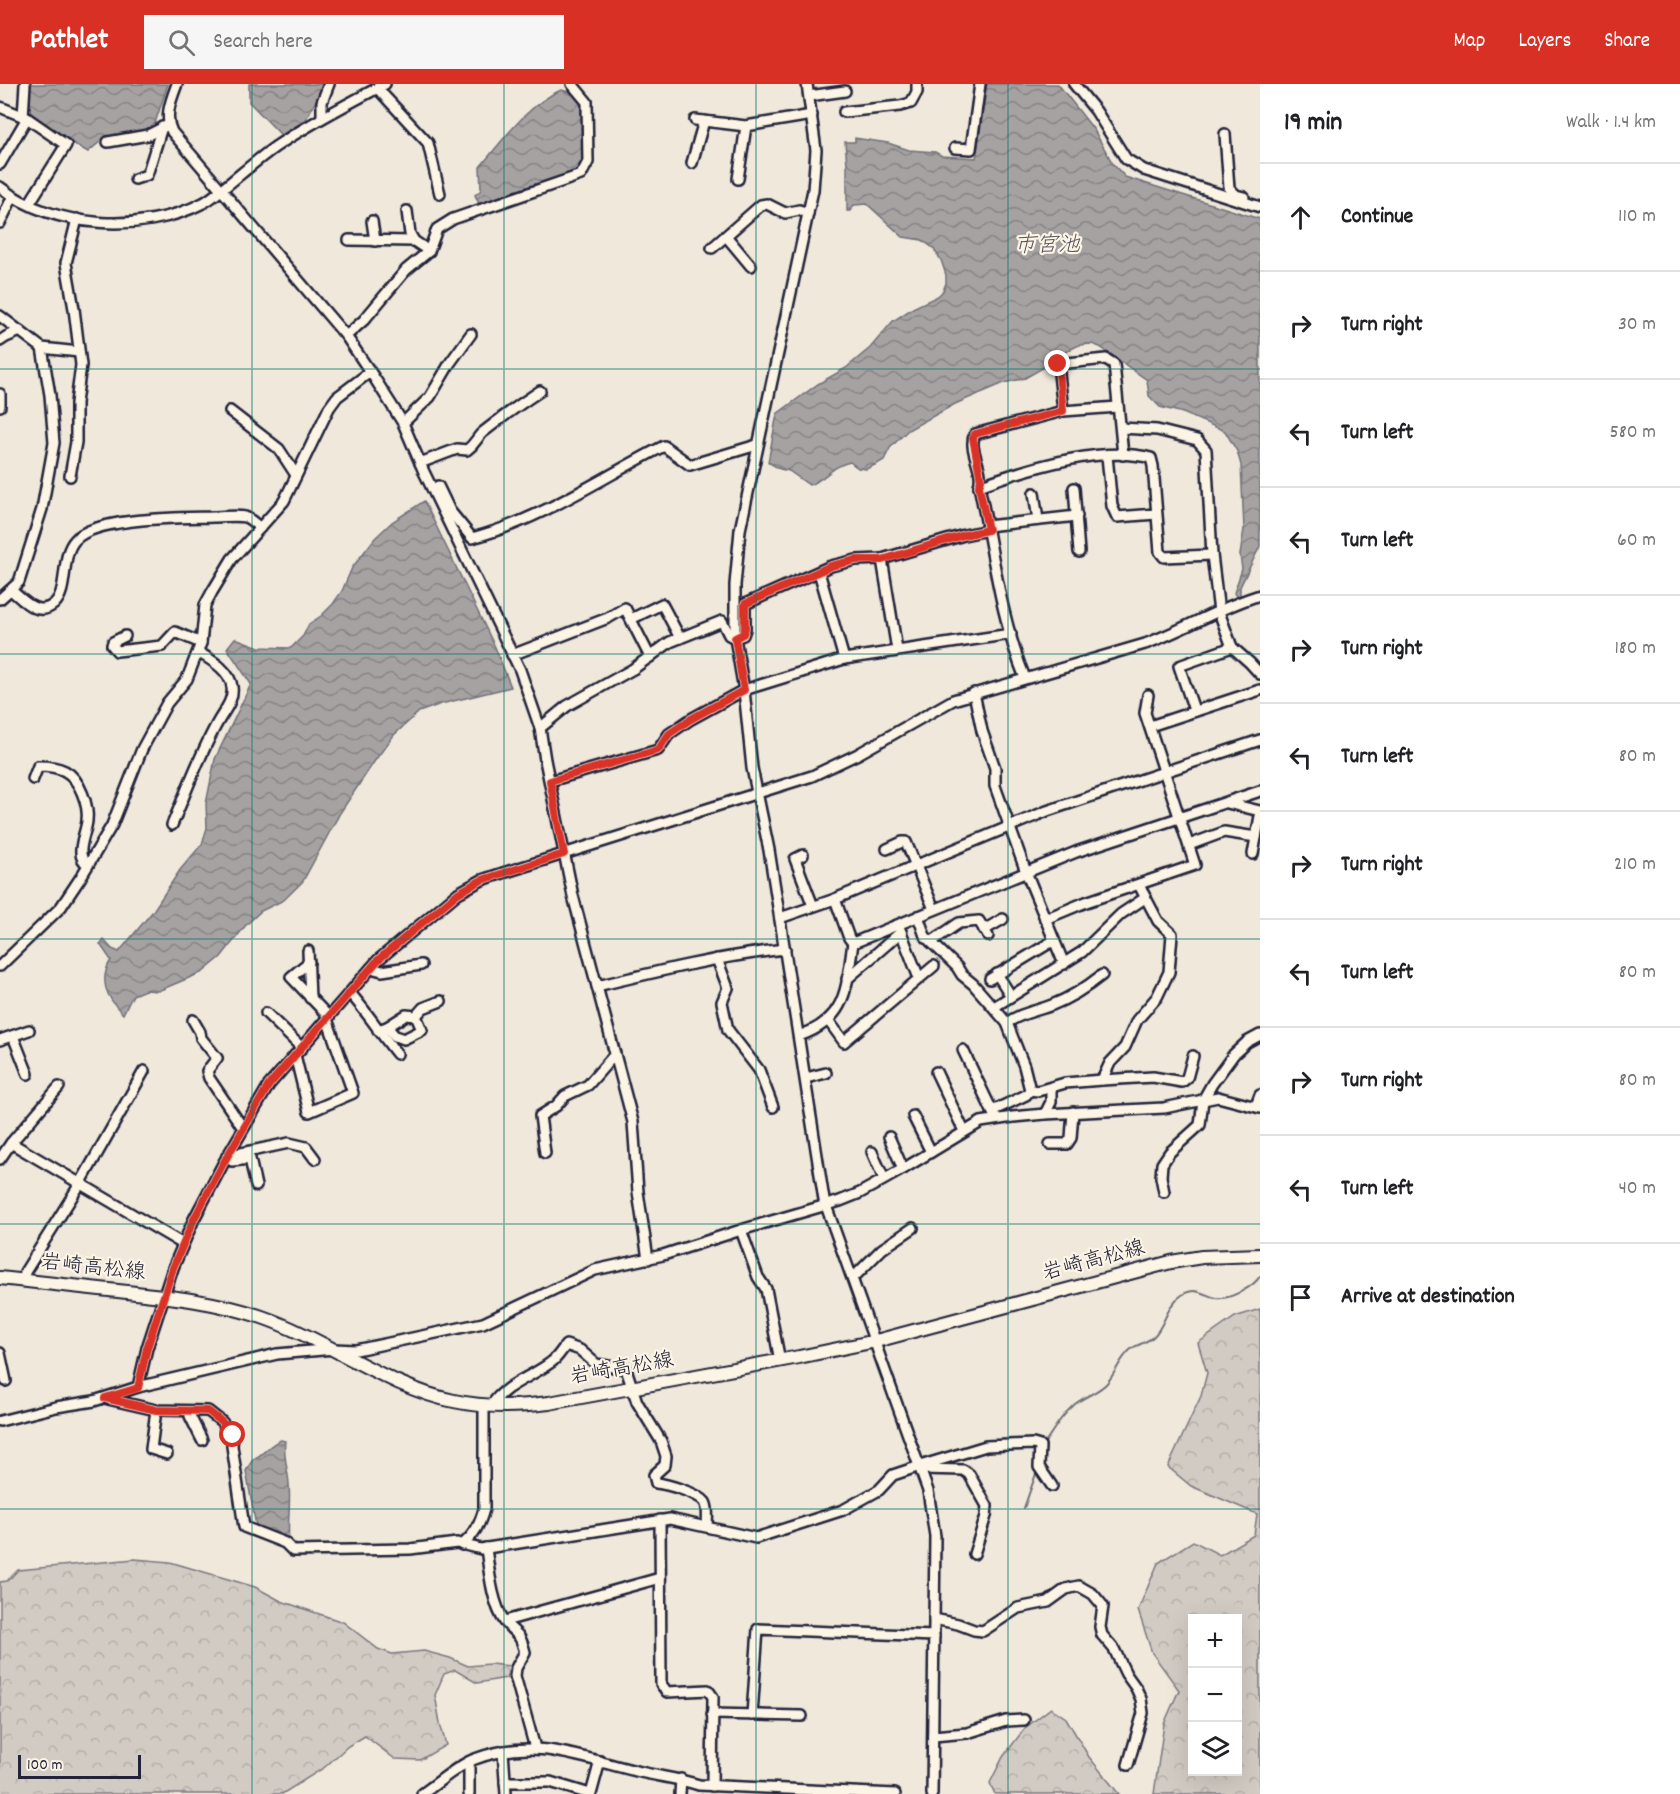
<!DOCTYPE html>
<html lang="en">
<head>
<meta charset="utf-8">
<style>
	body { margin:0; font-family:Dekko,"Klee One",sans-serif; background:#f6f6f6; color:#202124 }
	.controls { position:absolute; right:18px; bottom:18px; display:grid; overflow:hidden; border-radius:0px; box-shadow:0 6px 24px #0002 }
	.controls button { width:54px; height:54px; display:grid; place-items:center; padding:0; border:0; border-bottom:2px solid #e0e0e0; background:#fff; color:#202124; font:30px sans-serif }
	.scale { position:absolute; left:18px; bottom:15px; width:123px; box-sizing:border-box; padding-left:6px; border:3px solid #22223b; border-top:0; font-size:16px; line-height:21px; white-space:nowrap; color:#22223b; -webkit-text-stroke:4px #fcf5e5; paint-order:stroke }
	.stop { position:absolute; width:18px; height:18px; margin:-14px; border:4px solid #d93025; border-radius:50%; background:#fff }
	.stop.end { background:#d93025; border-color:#fff; box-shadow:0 2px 6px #0008 }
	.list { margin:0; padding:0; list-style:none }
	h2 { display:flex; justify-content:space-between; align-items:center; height:78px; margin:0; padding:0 24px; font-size:26px }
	h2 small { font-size:20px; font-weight:400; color:#757577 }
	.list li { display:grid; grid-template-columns:39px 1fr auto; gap:18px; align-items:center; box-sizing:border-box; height:108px; padding:0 24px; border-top:2px solid #e0e0e0 }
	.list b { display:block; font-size:22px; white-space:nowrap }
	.list em { font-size:20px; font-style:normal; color:#757577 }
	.icon { flex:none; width:33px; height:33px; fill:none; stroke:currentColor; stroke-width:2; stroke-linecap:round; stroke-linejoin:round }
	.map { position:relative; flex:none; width:1260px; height:1710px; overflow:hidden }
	header { display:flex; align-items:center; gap:36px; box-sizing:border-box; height:84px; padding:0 30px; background:#d93025; color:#fff }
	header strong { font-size:28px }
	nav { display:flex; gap:33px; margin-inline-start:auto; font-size:21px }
	.search { width:420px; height:54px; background:#f6f6f6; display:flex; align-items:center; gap:15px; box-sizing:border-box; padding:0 21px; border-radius:0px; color:#757577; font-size:22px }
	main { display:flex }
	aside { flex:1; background:#fff }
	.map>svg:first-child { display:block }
	.forest { fill:url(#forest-crowns); stroke:#7a767f; stroke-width:1.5; fill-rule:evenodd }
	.water { fill:url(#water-waves); stroke:#716f79; stroke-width:1.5 }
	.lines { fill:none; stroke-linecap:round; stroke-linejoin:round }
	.stream { stroke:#716f79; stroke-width:2 }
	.minor-casing { stroke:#22223b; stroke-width:14 }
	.major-casing { stroke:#22223b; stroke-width:16 }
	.minor { stroke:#fcf5e5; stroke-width:9 }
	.major { stroke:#fcf5e5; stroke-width:12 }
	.route { stroke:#d93025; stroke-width:8 }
	.grid { fill:none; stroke:#0f766e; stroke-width:1.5; stroke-opacity:0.55 }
	.labels { text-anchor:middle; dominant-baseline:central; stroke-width:4.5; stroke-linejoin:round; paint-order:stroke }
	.street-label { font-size:21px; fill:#22223b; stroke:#fcf5e5 }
	.water-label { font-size:22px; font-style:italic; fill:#575564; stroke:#fcf5e5 }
</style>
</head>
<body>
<header>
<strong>Pathlet</strong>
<div class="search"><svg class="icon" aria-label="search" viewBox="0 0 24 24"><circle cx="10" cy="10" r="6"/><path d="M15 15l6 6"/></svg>Search here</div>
<nav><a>Map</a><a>Layers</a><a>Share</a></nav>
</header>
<main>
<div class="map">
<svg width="1260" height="1710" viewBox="0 0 1260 1710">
	<defs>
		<pattern id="forest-crowns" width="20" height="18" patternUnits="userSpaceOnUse" patternTransform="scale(1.5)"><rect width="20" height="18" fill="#d1cbc3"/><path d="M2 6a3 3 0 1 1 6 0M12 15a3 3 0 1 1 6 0" fill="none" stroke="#b3aea8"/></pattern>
		<pattern id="water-waves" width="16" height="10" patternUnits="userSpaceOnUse" patternTransform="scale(1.5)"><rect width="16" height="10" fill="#a6a2a2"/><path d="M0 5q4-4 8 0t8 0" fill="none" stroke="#878485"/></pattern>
	</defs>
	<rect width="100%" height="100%" fill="#efe8db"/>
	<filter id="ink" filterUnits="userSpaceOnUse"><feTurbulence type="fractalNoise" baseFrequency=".0167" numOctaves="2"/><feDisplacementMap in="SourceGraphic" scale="12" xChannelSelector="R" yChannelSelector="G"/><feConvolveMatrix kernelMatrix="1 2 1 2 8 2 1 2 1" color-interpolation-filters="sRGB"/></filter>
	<g filter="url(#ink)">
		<g class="forest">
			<path d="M1260,1225V1710H1154L1164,1640L1179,1606L1152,1569L1138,1526L1158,1479L1193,1457L1220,1471L1254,1451L1257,1430L1191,1402L1168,1383L1201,1312L1207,1289L1198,1259L1235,1233ZM1238,1534V1688H1192V1534Z"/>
			<polygon points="135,1475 170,1478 255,1503 281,1517 343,1538 378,1565 392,1570 424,1567 450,1574 468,1582 490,1580 510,1582 506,1594 477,1599 455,1586 444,1590 435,1611 440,1639 446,1661 420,1676 395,1675 365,1652 348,1662 325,1683 282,1710 0,1710 0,1498 7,1497 18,1486"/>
			<polygon points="1051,1624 1066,1634 1089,1673 1119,1710 995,1710 990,1699 1003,1673 1025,1644"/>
		</g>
		<g class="water">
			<polygon points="29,0 168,0 154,42 144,49 102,56 88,68 33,36 27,24"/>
			<polygon points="249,0 325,0 305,37 282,52 249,18"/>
			<path d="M987,0H1058L1094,46L1113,80L1125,93L1260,135V462L1240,503V512L1237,514L1234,509L1242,485L1240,471L1244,445L1241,381L1237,367L1225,347L1183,329L1160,323L1149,312L1147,296L1100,263L1092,260L1079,261L1051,275L1041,285L1025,294L1004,299L955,320L908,346L890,364L884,376L877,380L866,385L858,384L850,378C831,382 825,396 809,401L789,387L780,385L768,378L777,330L818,300L846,284L870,264L893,237L913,224L938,212L943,207L946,199V191L941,176L933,164L922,156L903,153L867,120L854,121L850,127H847V80L845,58H855V54L888,59L909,66L935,68L942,72L976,74Z"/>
			<path d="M561,6C569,7 575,10 580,17C586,26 586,68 583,79C582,84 579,86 576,90L480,122L475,111L481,106L480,83C504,55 527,21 561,6Z"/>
			<path d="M424,417L495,563L511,603L441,620L419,628L394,651L376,675L340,729L303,797L284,816L261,827L246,841L221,873L203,888L158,907L145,906L133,911L123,930C107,914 98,897 111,876L100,860L104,856L112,865L119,868L153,827L180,786L202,760L207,744L206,720L215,675L251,600L227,564L235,554L259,563L291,564L303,552L309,540L321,532L333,520L342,507L352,484L375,454L392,438Z"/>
			<path d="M281,1356L285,1357C283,1372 288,1385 289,1400C291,1419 287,1438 289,1457L256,1442L246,1387L253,1375C264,1371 269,1360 281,1356Z"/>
		</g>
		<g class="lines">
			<g class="stream">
				<path d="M1044,1360C1054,1345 1062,1331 1075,1320C1085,1312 1097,1309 1106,1300C1116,1289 1119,1276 1130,1266C1137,1260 1147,1259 1154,1252C1166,1240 1166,1221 1182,1211C1197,1202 1203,1211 1216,1214C1229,1216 1254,1203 1260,1192"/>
				<polyline points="1024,1424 1037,1387"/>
			</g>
			<defs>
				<g id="minor">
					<path d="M177,0C171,16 164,32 172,48L346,252L375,295L403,339L424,388L520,586L540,644L545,676L573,812L633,1038L638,1108L648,1175"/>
					<polyline points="807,0 816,66 813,106 740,446 735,501 735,554 744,606 752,684 769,766 824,1116 928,1407 935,1452 932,1710"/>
					<polyline points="1074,0 1096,27 1126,75 1144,86 1260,123"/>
					<polyline points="377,4 428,59 440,110"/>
					<polyline points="809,12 845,7"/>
					<polyline points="0,23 27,34 66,61 29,120"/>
					<polyline points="844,28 900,22 911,19 917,8 917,0"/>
					<polyline points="23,33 25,0"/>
					<polyline points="322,34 322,18 329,0"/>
					<polyline points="695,36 746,42 812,31"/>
					<polyline points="1225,50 1229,104 1236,111 1244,113"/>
					<polyline points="108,58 148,51 168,41"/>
					<polyline points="955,64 971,65 980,0"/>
					<polyline points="692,79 704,37"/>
					<polyline points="0,80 27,34"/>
					<polyline points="135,95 147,91 162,43"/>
					<polyline points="738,95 746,42"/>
					<path d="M0,103C53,145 143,150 203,119C211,115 218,108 225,103C241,90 258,75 275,63C310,39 348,20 385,0"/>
					<polyline points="407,127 410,150 414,157"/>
					<polyline points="372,137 375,157"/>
					<polyline points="0,139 13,112"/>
					<polyline points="726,152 751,182"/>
					<polyline points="349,156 414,157 429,167"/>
					<polyline points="712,164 761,121 767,120 785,129 799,126 808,129"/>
					<polyline points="0,232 42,264 79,268"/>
					<polyline points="346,252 364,236 406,186 429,167 437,145 453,135 581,91 588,78 587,18 572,0"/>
					<polyline points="0,257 6,253 20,247"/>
					<polyline points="0,310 0,322"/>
					<polyline points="230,327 279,365 296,391"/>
					<polyline points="1063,327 1058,280 1106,275 1114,280 1123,371"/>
					<polyline points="403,339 430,313 450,279 471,250"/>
					<polyline points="1121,344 1157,346 1197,356 1206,366 1212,471 1219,528 1232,563 1250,579 1260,590"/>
					<polyline points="1107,372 1112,422 1117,433 1156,430"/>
					<path d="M420,379L457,365L467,366C475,360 476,355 482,349C501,334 520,320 540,307"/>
					<polyline points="70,392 76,358 76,319 81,281 74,225 66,179 77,135"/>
					<path d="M438,402L450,427L472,454C541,436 601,394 664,362L690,381L757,361"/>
					<path d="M979,402C985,385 967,366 975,350L1063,327L1118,323"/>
					<polyline points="1074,404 1079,468"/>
					<polyline points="1034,409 1038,436"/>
					<polyline points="987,442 1077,432"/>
					<polyline points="882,475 897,566"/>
					<polyline points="819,488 844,575"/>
					<path d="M11,506C23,516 38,534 54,520C69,507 60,472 75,456C95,433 183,434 213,433C223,433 236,431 245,433C251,435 255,440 260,444"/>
					<polyline points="0,515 19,498 42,425 54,359 50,311 42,264"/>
					<polyline points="631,535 662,520 680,554"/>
					<polyline points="125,552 113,558 112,561 117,567 162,562 175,548 201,559"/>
					<polyline points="512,571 608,534 625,524 650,573"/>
					<path d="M1025,594C1000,533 993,466 979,402C1025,385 1102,361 1151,374L1153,382L1160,468L1164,473L1212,471"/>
					<polyline points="974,609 982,647 995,684 995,702 1026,788 1064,880"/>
					<polyline points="1194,626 1179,582 1232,563"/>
					<polyline points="1150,642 1260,606"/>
					<polyline points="540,644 567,622 633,585 670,558 722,537 729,551 735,554 743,551 745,545 745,520 831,482 856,476 882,475 964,451 988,446"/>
					<path d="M33,695L38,682C47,682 57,683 65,687C80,695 89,722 87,737C86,747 80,759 81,769C81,775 84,778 88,781"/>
					<polyline points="550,697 658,666 669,650 691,635 744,606 844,575 1011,550"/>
					<polyline points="1227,719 1260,727"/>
					<path d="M172,741C187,706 200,669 219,636C225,626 234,615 232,603C230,586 211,576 198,568"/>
					<polyline points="1189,761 1224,748 1256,753"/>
					<polyline points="887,765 902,758 906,758 934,825"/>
					<polyline points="1253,770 1260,732"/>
					<polyline points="803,771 795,775 813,822"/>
					<polyline points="835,815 849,854 853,859"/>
					<polyline points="918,832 925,852 957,883 962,891 973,900 1007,939 1024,982 1030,1006 1026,1011 992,1027"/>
					<polyline points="780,834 835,815 1047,727 1260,656"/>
					<polyline points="1045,835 1086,818 1195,781 1145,629 1148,611"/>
					<polyline points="899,843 919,894"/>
					<polyline points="984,846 1003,835"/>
					<polyline points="931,858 959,839 979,837 988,852"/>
					<polyline points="308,867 310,914"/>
					<polyline points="717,875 728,904 722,918 728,946 759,986 773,1023"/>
					<polyline points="309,878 291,893 329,933"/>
					<polyline points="0,882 61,823 81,793 112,741 142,665 167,619 187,595 201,559 205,521 212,508 232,475 284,417 329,324 337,313 370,288"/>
					<polyline points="371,884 382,887 421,881"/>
					<polyline points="997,890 1011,912"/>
					<polyline points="847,895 901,848"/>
					<polyline points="990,895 1053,857"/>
					<path d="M597,902C659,887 721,872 785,865"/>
					<path d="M350,909C367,928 381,950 397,970"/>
					<polyline points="994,923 1082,868 1121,830 1145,814"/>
					<polyline points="266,929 302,964"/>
					<polyline points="193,936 200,948 201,954 217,974 207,987 209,994 243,1044"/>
					<polyline points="828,936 844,958 934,882"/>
					<path d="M1007,939C1020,929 1037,927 1052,921C1070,914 1087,903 1102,891"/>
					<polyline points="387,943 395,952 404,955 422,946 416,932"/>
					<polyline points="378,946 387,943 406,931 416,932 423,924 441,917"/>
					<polyline points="13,952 28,990"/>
					<path d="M799,952C848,935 846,904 853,859L1076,768L1260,707"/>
					<polyline points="0,956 29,946"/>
					<polyline points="963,966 994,1031"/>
					<polyline points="295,971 309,1028 353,1009 327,935"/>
					<polyline points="936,988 964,1047"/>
					<polyline points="806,994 826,989"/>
					<polyline points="1102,996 1110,979 1125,963 1137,936 1157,913 1169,888 1172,850 1158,837 1139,801"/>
					<polyline points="1030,1006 1038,1007 1065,999 1102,996 1153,993 1182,998 1187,994 1193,972"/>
					<polyline points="1256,1022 1260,1011"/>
					<polyline points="1045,1030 1051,1018 1051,1004"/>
					<polyline points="913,1032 931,1068"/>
					<polyline points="889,1053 903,1085"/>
					<polyline points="11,1059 183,1160"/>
					<polyline points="1050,1060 1067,1060 1071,1054 1073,1028"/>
					<polyline points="872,1068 884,1095"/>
					<polyline points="545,1069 540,1032 556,1022 565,1012 588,1001 615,970"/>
					<polyline points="227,1072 289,1059 306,1063 315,1075"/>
					<polyline points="0,1075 11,1059 59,1003"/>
					<polyline points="232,1077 250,1075 256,1102"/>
					<polyline points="1164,1108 1161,1093 1162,1080 1170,1068 1200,1041 1203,1016 1212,1000 1234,970 1247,958 1260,951"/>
					<polyline points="741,1146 758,1193 766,1205 780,1277"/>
					<polyline points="853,1194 882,1165 913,1144"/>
					<polyline points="24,1197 25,1188 80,1100 144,987"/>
					<polyline points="0,1269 6,1297"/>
					<path d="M138,1303L147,1264L173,1184L194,1135L224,1078L269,1001L378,876L458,809L482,796L503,789L812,692L858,670L953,616L1145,560C1184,546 1220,523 1260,511"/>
					<polyline points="108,1315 156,1326 208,1327 222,1338 233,1351 232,1362 244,1443 285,1459 293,1467 410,1465 457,1459 481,1465 670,1435 756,1454 843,1426 879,1406 893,1391 920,1382 986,1362 1033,1360 1040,1362 1039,1383 1052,1402"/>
					<path d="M491,1322C505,1300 530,1294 550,1279C557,1275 561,1267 566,1261L580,1266L596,1280L626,1285L637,1318L661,1357L666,1372L665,1381L654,1391L656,1399C667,1400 698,1409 705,1418C709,1425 707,1435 707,1442"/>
					<polyline points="156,1326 151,1365 167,1370"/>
					<polyline points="190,1327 190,1332 202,1356"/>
					<polyline points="0,1337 56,1323 94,1317 138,1303 277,1270 334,1265 356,1266 483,1239 595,1186 663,1171 741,1146 840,1117 860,1109 903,1085 981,1038 1013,1033 1045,1030 1164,1024 1218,1013 1260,1024"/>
					<polyline points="920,1385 963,1386 969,1390 987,1422 986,1432 974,1470"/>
					<polyline points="660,1436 661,1600 667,1608 708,1606 713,1613 712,1702"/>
					<path d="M462,1461C475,1450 480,1440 484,1425V1322"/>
					<path d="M486,1464C489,1486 492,1520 505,1538C517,1553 519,1546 525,1568L516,1584L515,1592L535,1664"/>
					<polyline points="934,1535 958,1540 974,1546 983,1547 1018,1524 1048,1518 1066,1505 1079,1502 1093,1510 1103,1522 1100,1543 1102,1551 1114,1565 1126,1590 1136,1604 1141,1615 1143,1629 1128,1681"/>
					<polyline points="505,1537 660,1494"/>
					<polyline points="712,1630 802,1632"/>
					<polyline points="752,1631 758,1545 934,1552"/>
					<polyline points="933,1652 967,1649 1006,1637 1024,1636"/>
					<polyline points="503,1667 506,1710"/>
					<polyline points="469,1678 469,1710"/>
					<polyline points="505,1698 550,1698 590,1710"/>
					<path d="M422,1710C438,1699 458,1681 475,1675C538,1651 584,1676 645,1689C663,1693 681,1695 699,1701L895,1710"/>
					<polyline points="591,1710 600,1677"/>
					<polyline points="680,1710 681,1695"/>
				</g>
				<path id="major" d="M0,1194C42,1199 85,1203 127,1208C173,1213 218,1218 262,1233C326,1255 389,1304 454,1317C486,1324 517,1323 549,1319L799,1273L876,1257L1171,1178L1202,1173L1260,1171"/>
			</defs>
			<use href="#minor" class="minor-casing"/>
			<use href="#major" class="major-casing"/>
			<use href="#minor" class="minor"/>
			<use href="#major" class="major"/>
		</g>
	</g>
	<g class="lines" filter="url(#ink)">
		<polyline class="route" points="233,1351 222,1338 208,1327 156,1326 105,1314 138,1304 147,1264 173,1184 194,1135 224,1078 269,1001 378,876 458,809 482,796 564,770 550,697 658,666 669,650 691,635 744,606 735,554 743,550 745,545 745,520 831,482 856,476 882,476 964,451 988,446 979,402 981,396 973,354 975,350 1063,327 1058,280"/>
	</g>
	<path class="grid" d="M252,0V1710M504,0V1710M756,0V1710M1008,0V1710M0,285H1260M0,570H1260M0,855H1260M0,1140H1260M0,1425H1260"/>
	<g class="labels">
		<g class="street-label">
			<text transform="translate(1094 1178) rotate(-15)">岩崎高松線</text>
			<text transform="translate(93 1185) rotate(6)">岩崎高松線</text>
			<text transform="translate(622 1286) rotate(-10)">岩崎高松線</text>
		</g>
		<g class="water-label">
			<text x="1047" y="162">市宮池</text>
		</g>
	</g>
</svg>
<div class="controls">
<button>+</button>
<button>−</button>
<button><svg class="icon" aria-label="layers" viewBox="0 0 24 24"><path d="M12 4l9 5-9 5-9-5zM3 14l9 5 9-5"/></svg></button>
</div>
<div class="scale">100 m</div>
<div class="stop" style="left:233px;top:1351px"></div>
<div class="stop end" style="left:1058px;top:280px"></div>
</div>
<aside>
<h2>19 min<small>Walk · 1.4 km</small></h2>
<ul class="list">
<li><svg class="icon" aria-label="ahead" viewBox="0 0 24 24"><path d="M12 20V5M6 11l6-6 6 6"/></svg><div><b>Continue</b></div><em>110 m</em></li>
<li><svg class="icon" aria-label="right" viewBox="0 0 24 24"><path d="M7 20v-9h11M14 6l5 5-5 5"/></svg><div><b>Turn right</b></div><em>30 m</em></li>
<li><svg class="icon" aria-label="left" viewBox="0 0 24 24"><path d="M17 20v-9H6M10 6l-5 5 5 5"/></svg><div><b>Turn left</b></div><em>580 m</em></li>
<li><svg class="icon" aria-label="left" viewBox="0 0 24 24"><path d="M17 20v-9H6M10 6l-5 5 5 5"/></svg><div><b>Turn left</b></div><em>60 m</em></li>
<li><svg class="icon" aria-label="right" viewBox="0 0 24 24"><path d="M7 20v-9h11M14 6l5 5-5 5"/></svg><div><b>Turn right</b></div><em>180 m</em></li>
<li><svg class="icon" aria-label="left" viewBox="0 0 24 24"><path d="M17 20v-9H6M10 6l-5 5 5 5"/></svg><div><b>Turn left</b></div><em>80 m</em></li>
<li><svg class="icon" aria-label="right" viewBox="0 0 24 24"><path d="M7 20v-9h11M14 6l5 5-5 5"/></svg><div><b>Turn right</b></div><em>210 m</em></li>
<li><svg class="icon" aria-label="left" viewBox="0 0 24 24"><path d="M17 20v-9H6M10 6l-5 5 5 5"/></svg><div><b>Turn left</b></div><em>80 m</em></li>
<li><svg class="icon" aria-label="right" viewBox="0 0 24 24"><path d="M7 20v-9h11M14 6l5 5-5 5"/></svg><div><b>Turn right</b></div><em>80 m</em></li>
<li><svg class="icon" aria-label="left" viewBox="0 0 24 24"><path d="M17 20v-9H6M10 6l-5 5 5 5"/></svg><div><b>Turn left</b></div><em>40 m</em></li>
<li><svg class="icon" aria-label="arrive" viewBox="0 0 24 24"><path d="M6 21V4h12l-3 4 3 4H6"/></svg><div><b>Arrive at destination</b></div></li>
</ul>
</aside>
</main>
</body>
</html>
